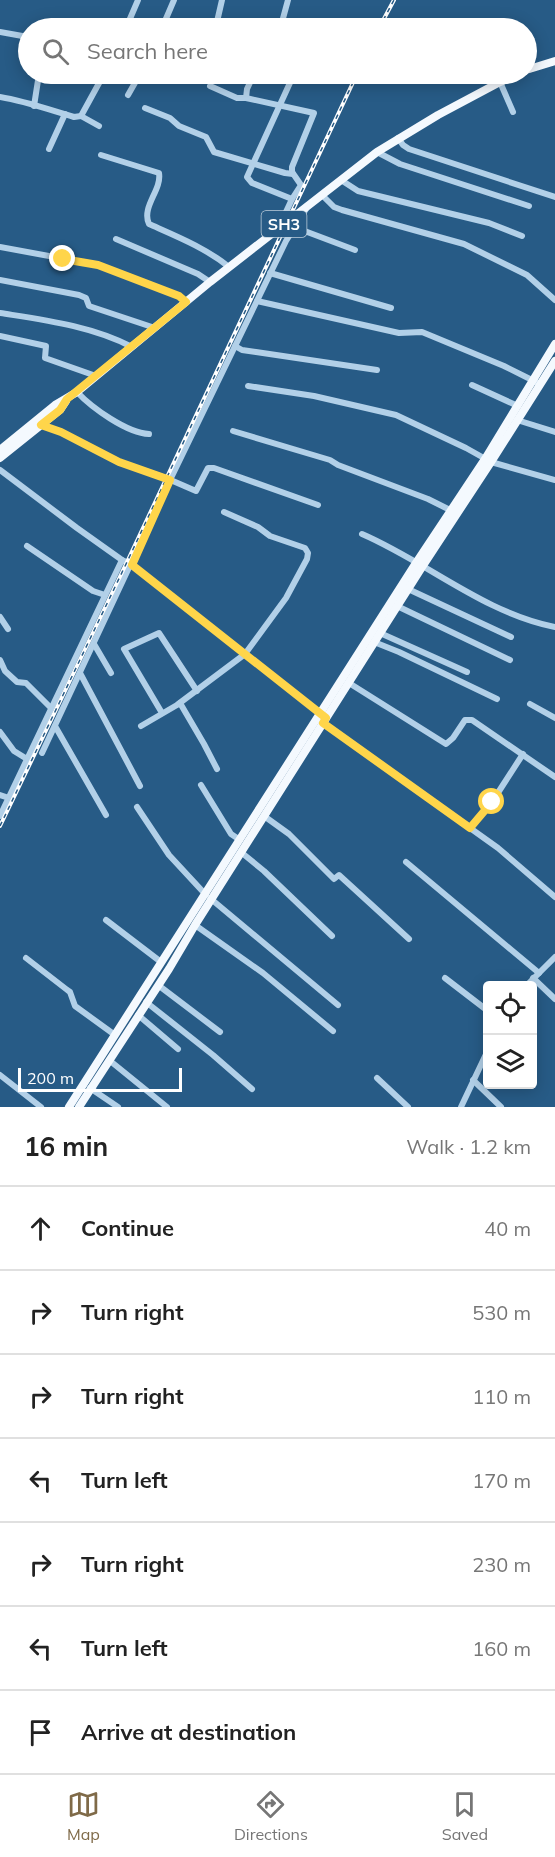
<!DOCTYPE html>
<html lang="en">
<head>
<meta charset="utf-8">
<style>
	body { margin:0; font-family:Mulish,sans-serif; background:#f2f2f2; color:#222 }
	.controls { position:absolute; right:18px; bottom:18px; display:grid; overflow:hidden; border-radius:6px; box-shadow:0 3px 15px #0003 }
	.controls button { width:54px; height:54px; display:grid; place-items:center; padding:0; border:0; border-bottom:2px solid #e0e0e0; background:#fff; color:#222; font:30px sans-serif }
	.scale { position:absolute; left:18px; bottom:15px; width:164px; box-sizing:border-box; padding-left:6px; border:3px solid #fff; border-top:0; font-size:16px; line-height:21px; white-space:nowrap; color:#fff; -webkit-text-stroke:4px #275b86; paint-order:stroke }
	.stop { position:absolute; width:18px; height:18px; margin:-14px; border:4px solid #ffd54a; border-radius:50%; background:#fff }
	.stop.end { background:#ffd54a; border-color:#fff; box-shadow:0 2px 6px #0008 }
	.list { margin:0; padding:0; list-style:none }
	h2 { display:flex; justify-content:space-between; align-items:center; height:78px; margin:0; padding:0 24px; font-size:26px }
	h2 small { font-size:20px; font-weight:400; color:#767676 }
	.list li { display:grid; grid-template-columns:39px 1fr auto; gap:18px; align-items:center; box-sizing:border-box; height:84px; padding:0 24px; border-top:2px solid #e0e0e0 }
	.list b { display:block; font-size:22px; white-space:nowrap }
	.list em { font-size:20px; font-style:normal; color:#767676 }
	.icon { flex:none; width:33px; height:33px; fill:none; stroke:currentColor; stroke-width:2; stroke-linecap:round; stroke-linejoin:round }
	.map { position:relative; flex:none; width:555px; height:1107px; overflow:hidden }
	.search { position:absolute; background:#fff; box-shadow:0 3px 15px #0003; left:18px; right:18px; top:18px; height:66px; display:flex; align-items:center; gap:15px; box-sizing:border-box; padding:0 21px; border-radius:33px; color:#767676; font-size:22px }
	.sheet { height:666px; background:#fff }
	nav { display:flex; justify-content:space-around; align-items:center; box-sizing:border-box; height:84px; border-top:2px solid #e0e0e0; background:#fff; font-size:16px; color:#767676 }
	nav a { display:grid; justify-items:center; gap:3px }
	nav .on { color:#7f6a48 }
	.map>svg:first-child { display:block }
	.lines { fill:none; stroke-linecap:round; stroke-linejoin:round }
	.minor { stroke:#b2d0e8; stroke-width:6 }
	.major { stroke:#f4f9fe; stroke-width:8 }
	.rail-casing { stroke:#fff; stroke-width:4 }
	.rail { stroke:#275b86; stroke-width:1.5; stroke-dasharray:4.5; stroke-linecap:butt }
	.route { stroke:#ffd54a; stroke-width:8 }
	.labels { text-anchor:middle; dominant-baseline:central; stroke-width:6; stroke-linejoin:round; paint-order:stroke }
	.shield { fill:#275b86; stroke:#becedb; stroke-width:1.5 }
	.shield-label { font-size:16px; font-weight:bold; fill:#fff }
</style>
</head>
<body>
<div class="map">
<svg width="555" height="1107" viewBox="0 0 555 1107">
	<rect width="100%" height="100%" fill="#275b86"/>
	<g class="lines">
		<g class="minor">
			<polyline points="216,26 222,0"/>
			<polyline points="126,28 138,0"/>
			<polyline points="162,28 174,0"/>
			<polyline points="278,28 282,22 288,0"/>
			<polyline points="0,32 28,37"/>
			<polyline points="500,82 513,112"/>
			<polyline points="210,86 237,98 246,98 314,113 292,167 292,172 301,185 292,199 279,227"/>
			<polyline points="128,95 140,74"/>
			<path d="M0,97C25,101 50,110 74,117L81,116L104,74"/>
			<polyline points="246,98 247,89 254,74"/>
			<polyline points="34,106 39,74"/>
			<polyline points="145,108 170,118 179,126 206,137 214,152 285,173 293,174"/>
			<polyline points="81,116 99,126"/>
			<polyline points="398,138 403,145 409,149 555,197"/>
			<polyline points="49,149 65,114"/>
			<polyline points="377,152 400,164 529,206"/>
			<path d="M101,155L159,173C162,190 141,207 149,224C176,236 206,248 229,267"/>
			<polyline points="341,180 358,191 489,223 522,236"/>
			<polyline points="322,195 334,207 342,210 464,244 527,275 555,300"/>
			<polyline points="292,199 252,183 247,177 294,74"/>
			<polyline points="294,227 355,250"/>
			<polyline points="116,239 198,274 210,282"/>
			<polyline points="0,247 98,265 179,296 186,302"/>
			<polyline points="270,273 391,308"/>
			<polyline points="0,280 79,295 86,298 89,306 155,328"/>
			<polyline points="257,301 399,333 422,332 504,366 540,384"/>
			<path d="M0,313C44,320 92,326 132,347"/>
			<polyline points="0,336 46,346 45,358 96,376"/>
			<polyline points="235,346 242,350 256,352 377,370"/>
			<polyline points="472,385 518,406"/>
			<polyline points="248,386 314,396 396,415 466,448 491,462 555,480"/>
			<path d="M77,392C92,408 127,433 149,434"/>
			<polyline points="517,420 555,432"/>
			<polyline points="41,425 61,432 119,462 166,478 196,491 208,468 214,468 318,505"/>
			<polyline points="233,431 330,460 338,465 428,499 450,510"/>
			<polyline points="0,470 77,528 122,560 132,565 322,715"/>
			<path d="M362,534C427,562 484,613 555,627"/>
			<polyline points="27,546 93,591 105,595"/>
			<polyline points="408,589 511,637"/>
			<polyline points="397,606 510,660"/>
			<polyline points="0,617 8,629"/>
			<polyline points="380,633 467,672"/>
			<polyline points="374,642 399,652 497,699"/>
			<polyline points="94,644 111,673"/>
			<polyline points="0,660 5,671 17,682 26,683 51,708"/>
			<polyline points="80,673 140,786"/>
			<polyline points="349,683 446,744 453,738 465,720 472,720 555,777"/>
			<polyline points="180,703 204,744 217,769"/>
			<polyline points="530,704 555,718"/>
			<polyline points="162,713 124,649 159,633 197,691"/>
			<polyline points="323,723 498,848 555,897"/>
			<polyline points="55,726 106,815"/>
			<polyline points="141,726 177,705 245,654 286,598 307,559 308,553 305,548 270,536 258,527 224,512"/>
			<polyline points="0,732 14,751 27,759"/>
			<polyline points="42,753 171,478 286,241 306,209"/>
			<polyline points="201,785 231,834 240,840"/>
			<polyline points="0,795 9,798"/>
			<polyline points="137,807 169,855 206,895"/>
			<polyline points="0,816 122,560"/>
			<polyline points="264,816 289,834 334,879 339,875 409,939"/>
			<polyline points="470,828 492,802 523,754"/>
			<polyline points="242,853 264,871 332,936"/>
			<polyline points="406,862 539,973"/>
			<polyline points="211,899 338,1005"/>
			<polyline points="106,920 161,962"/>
			<polyline points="195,925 263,973 333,1031"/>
			<polyline points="26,958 66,989 70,992 75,1006 115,1035"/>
			<polyline points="445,978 488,1011"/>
			<polyline points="533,978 555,999"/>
			<polyline points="158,985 220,1032"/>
			<polyline points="526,986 555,957"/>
			<polyline points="146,1002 213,1055 252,1089"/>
			<polyline points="138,1015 178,1049"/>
			<polyline points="109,1060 167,1107"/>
			<polyline points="0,1075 41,1107"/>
			<polyline points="377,1078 408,1107"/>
			<polyline points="473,1080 501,1107"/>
			<polyline points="90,1088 118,1107"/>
			<polyline points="461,1107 488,1050"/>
		</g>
		<g class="major">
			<polyline points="526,70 555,61"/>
			<polyline points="0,450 55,405 77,392 210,282 377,152 438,115 500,82 519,74"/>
			<polyline points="0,458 60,410 66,401"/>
			<polyline points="69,1107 416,563 485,459 555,344"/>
			<polyline points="79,1107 169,969 195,925 422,567 491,462 555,361"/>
		</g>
		<defs>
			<g id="rail">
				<polyline points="379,28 394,0"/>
				<polyline points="0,826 127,562 357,74"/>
			</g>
		</defs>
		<use href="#rail" class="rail-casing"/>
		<use href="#rail" class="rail"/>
	</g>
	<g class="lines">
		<polyline class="route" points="63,259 98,265 179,296 186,302 67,399 60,410 41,425 61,432 119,462 170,480 132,565 326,718 323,723 470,828 492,802"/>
	</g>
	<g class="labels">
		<rect class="shield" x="261.5" y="211" width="45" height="26" rx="4.5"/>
		<g class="shield-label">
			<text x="284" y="224">SH3</text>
		</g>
	</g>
</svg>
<div class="controls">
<button><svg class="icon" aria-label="locate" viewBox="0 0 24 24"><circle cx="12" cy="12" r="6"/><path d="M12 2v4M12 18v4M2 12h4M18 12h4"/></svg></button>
<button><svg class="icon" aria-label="layers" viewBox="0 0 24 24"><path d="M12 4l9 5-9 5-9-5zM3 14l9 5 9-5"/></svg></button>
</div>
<div class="scale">200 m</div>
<div class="stop" style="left:492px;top:802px"></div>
<div class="stop end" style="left:63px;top:259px"></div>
<div class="search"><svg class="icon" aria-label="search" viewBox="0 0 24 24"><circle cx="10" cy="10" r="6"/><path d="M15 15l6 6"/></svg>Search here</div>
</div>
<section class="sheet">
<h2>16 min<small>Walk · 1.2 km</small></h2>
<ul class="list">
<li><svg class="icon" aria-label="ahead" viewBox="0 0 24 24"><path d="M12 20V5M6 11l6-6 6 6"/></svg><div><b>Continue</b></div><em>40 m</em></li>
<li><svg class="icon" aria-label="right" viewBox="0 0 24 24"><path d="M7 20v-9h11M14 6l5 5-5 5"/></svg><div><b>Turn right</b></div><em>530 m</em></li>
<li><svg class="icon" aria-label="right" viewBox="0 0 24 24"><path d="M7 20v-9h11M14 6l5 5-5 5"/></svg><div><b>Turn right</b></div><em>110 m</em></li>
<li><svg class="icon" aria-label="left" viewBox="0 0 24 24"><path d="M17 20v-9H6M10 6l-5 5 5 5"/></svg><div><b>Turn left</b></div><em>170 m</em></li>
<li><svg class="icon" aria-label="right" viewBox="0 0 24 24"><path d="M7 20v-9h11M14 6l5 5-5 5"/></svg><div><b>Turn right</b></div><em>230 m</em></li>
<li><svg class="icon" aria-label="left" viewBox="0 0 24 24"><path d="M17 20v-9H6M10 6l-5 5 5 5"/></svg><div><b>Turn left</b></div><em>160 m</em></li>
<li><svg class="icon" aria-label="arrive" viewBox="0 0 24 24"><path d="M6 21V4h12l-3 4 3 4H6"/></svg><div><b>Arrive at destination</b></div></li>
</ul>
</section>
<nav>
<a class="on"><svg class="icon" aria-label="map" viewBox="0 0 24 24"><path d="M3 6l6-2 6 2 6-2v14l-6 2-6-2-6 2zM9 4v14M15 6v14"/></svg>Map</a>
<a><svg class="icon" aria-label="directions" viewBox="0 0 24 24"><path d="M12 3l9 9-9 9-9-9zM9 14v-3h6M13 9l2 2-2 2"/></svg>Directions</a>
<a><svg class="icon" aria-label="saved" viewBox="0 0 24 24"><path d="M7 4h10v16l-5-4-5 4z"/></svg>Saved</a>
</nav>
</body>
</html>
